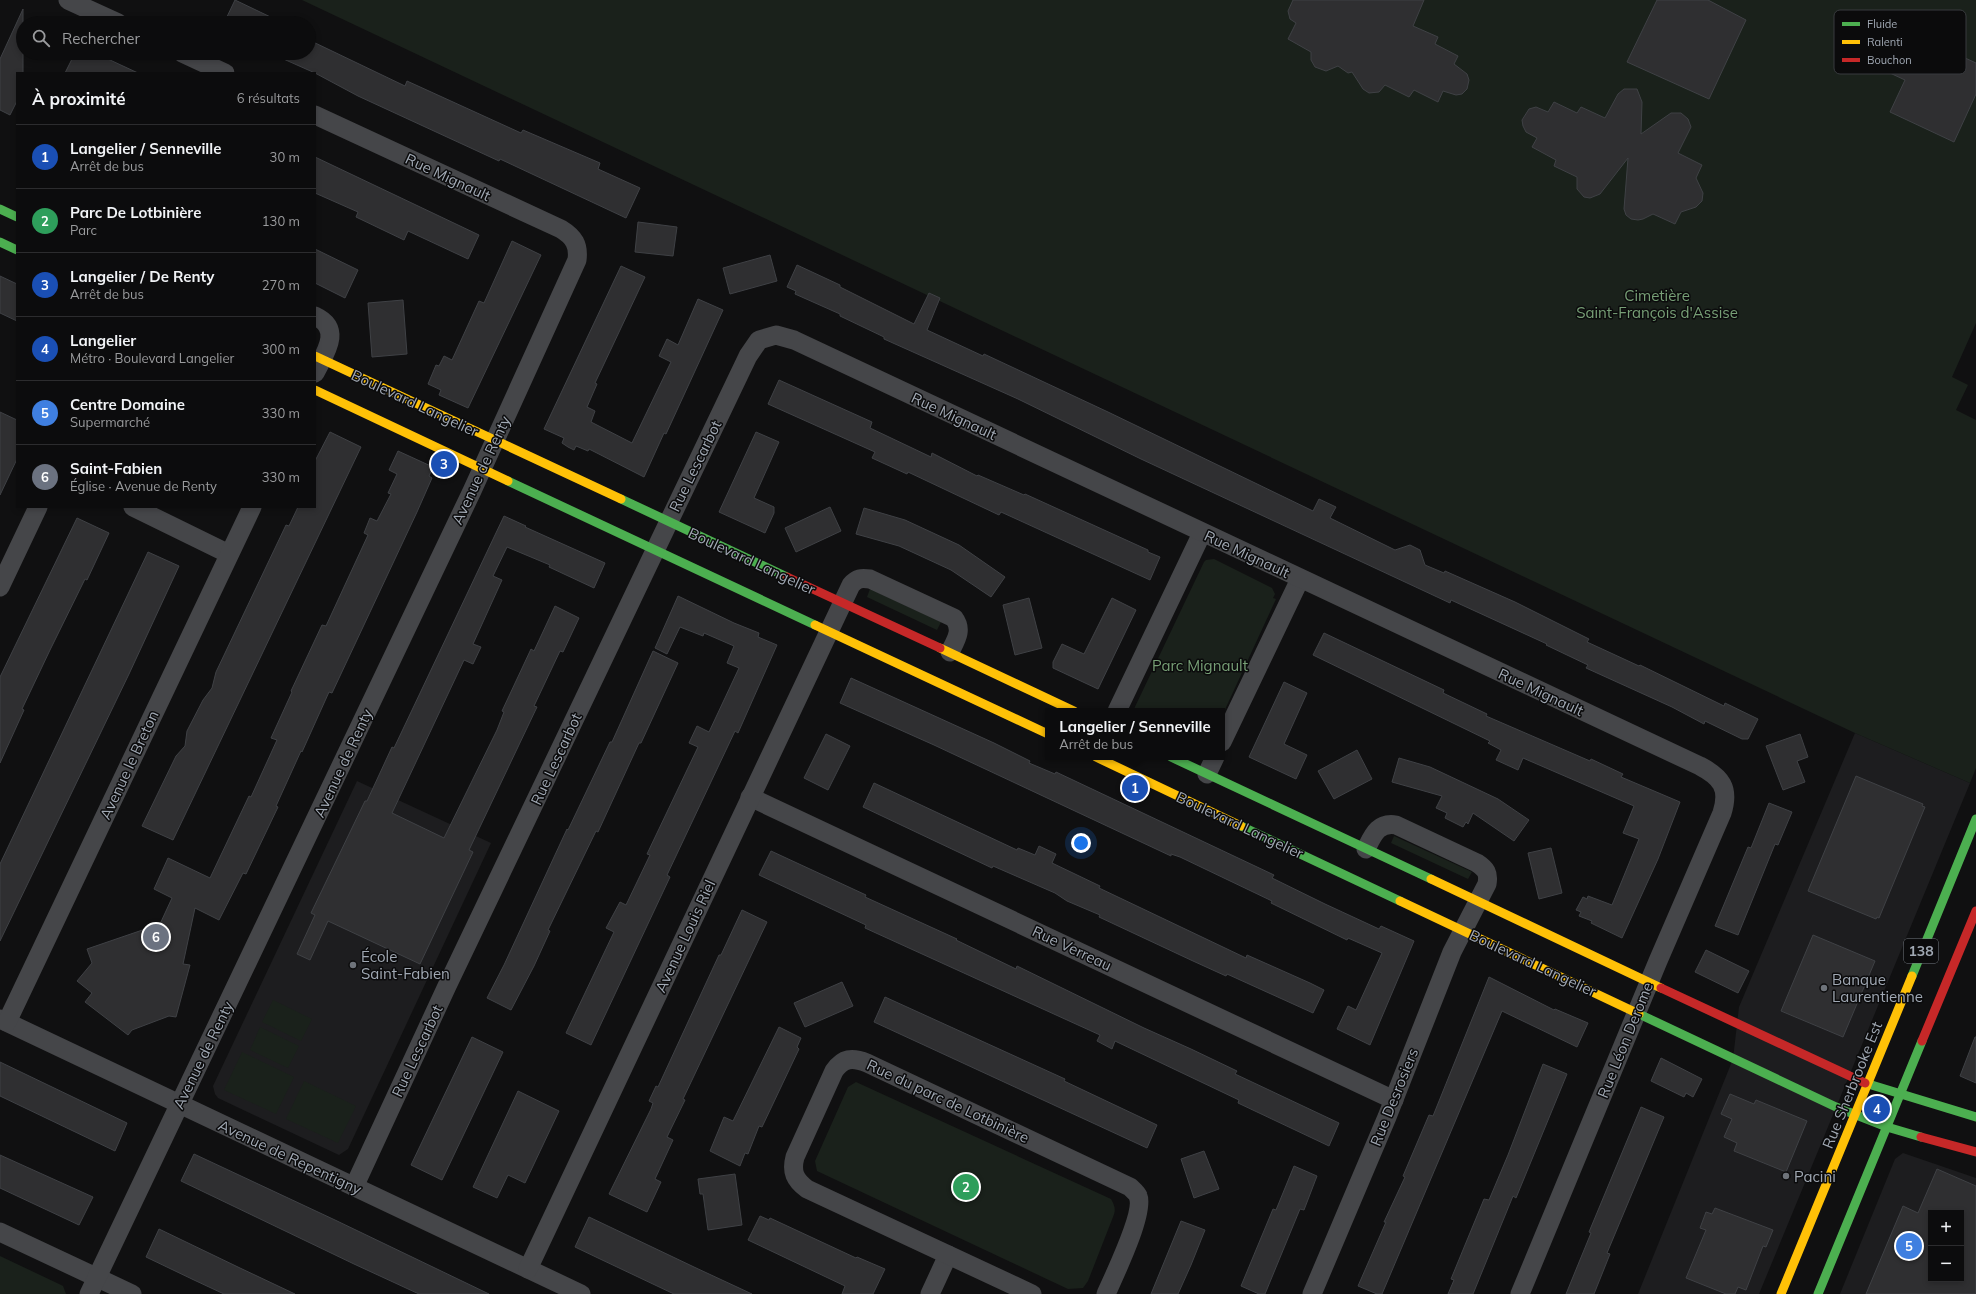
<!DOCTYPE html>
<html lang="fr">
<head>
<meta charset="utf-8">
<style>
	body { margin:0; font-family:Mulish,sans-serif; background:#151516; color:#f1f3f6 }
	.controls { position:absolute; right:12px; bottom:12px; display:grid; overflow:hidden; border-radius:0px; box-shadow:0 2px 6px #0003 }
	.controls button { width:36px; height:36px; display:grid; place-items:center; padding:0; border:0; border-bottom:1px solid #2c2c2e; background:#0c0c0d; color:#f1f3f6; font:20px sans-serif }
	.you { position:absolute; left:1081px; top:843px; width:14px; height:14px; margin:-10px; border:3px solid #fff; border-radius:50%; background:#1a73e8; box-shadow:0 0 0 6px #1a73e833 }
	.badge { display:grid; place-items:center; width:26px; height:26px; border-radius:50%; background:#db2777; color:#fff; font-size:13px; font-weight:700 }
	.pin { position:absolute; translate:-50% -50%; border:2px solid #fff; box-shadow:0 1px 4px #0006 }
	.popup { position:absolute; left:1045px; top:708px; width:180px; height:52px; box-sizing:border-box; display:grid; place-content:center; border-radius:0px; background:#0c0c0d; filter:drop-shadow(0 1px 3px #0005); font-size:13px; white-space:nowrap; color:#9a9b9d }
	.popup b { font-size:15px; color:#f1f3f6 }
	.popup::after { content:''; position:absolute; left:50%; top:100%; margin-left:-8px; border:8px solid transparent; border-top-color:#0c0c0d }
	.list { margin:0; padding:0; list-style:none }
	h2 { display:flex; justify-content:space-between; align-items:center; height:52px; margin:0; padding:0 16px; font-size:17px }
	h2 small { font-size:13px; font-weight:400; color:#9a9b9d }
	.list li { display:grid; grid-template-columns:26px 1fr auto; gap:12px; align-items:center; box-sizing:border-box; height:64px; padding:0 16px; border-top:1px solid #2c2c2e }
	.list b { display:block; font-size:15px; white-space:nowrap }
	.list p { margin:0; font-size:13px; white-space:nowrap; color:#9a9b9d }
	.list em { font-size:13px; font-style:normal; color:#9a9b9d }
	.icon { flex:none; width:22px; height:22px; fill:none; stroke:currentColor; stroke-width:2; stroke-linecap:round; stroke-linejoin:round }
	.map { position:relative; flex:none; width:1976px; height:1294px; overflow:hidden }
	.search { position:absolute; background:#0c0c0d; box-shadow:0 2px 6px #0003; left:16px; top:16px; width:300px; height:44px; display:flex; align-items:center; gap:10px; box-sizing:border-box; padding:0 14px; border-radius:22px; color:#9a9b9d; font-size:15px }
	.panel { position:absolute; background:#0c0c0d; box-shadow:0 2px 6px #0003; left:16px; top:72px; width:300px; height:436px; border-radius:0px }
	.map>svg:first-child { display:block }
	.built { fill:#1d1d1f; fill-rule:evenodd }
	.green { fill:#1a211b }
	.building { fill:#2f2f31; stroke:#3f4145; fill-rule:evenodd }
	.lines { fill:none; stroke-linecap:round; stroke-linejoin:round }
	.street { stroke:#454649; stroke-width:19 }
	.fast { stroke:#4caf50; stroke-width:9 }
	.slow { stroke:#ffc107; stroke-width:9 }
	.jam { stroke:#c62828; stroke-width:9 }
	.poi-dot { fill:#6e737a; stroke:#0b0b0c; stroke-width:1.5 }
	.labels { text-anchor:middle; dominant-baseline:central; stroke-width:3; stroke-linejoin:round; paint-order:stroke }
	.shield { fill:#0b0b0c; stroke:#737981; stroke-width:1 }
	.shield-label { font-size:14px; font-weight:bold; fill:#a0a8b3 }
	.street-label { font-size:15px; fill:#a0a8b3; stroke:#0b0b0c }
	.park-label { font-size:15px; fill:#779f76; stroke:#0b0b0c }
	.poi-label { font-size:15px; fill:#a0a8b3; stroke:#0b0b0c; text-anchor:start }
	.key { fill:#0b0b0c; stroke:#383a3e; stroke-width:1 }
	.key-label { font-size:11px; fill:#a0a8b3 }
</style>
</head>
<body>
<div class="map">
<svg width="1976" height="1294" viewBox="0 0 1976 1294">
	<rect width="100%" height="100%" fill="#101011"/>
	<g class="built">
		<polygon points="1855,733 1970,783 1759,1294 1638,1294 1733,1059 1739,1007"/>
		<polygon points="357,781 491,843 348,1149 339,1155 218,1098 215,1094 213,1086"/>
		<path d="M1903,1153L1976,1178V1294H1840L1895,1159ZM1931,1213H1961V1279H1931Z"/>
	</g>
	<g class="green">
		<polygon points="302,0 1976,0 1976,323 1952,377 1968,385 1956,410 1976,420 1976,768 1970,783 1855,733"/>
		<polygon points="1214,559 1272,588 1275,594 1273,598 1276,599 1222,716 1222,711 1133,711 1204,562 1206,560"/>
		<polygon points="870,589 941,622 937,630 867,597"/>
		<polygon points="1394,836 1472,872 1468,879 1391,843"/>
		<polygon points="273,1000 312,1019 301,1041 262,1022"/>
		<polygon points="260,1027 299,1046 288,1068 250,1050"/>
		<polygon points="242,1052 294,1077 276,1114 224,1090"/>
		<polygon points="304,1081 356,1106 338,1143 286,1119"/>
		<path d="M856,1082L1111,1199C1115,1206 1116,1210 1113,1217L1088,1281L1083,1288L1068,1289L817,1171L815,1161L848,1087Z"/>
		<polygon points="0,1256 59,1284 63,1286 66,1294 0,1294"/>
	</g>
	<g class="building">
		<polygon points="235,0 283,23 224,23"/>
		<polygon points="1293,0 1424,0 1413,26 1438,37 1435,44 1458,56 1454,64 1467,74 1469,80 1467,89 1462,94 1456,95 1443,91 1438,102 1414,90 1409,97 1385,85 1379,92 1369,93 1363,89 1352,72 1348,73 1338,66 1326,71 1315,67 1311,60 1311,52 1288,39 1296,23 1290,19 1288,11"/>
		<polygon points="1657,0 1708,0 1746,20 1709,99 1627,62"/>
		<polygon points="23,9 23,73 17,73 17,101 10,115 0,110 0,59"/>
		<polygon points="1867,13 1976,63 1976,94 1954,142 1890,112 1905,80 1847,53"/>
		<polygon points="309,40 405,86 407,81 521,133 523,130 600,163 598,169 640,188 626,218 500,159 499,161 358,96 315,73 270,53 309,53"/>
		<polygon points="75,53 95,53 138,73 65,73"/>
		<polygon points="1624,89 1637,89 1642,102 1641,134 1671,113 1681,113 1688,119 1691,127 1678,153 1702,165 1696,178 1703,193 1702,201 1696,207 1681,212 1675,224 1653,214 1643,219 1638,220 1631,219 1626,215 1624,209 1628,158 1600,194 1590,198 1584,197 1577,189 1577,177 1554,166 1556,160 1532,147 1537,138 1526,132 1523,126 1522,120 1529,109 1536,107 1548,112 1554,102 1577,113 1581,107 1605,118 1618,94"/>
		<polygon points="315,157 479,235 468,259 408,231 404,240 356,217 358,212 315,193"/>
		<polygon points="638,222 677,227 673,256 635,252"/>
		<polygon points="512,241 541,255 468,408 439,395 441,390 428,384 436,365 439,366 444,356 452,360 479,301 484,303"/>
		<polygon points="315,249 358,270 345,298 315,283"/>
		<polygon points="770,255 777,281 730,294 723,268"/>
		<polygon points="797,265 840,285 840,287 914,324 929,293 940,298 927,330 983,356 984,354 1108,412 1313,511 1319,499 1336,507 1330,518 1395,550 1410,545 1420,550 1425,565 1444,573 1445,571 1515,602 1589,639 1587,642 1639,666 1640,665 1724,706 1725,703 1758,719 1748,739 1742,739 1705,721 1704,724 1672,707 1586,668 1588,665 1546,645 1547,644 1451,600 1450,603 1141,459 1018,399 884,339 884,337 840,316 840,314 795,294 796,291 787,287"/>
		<polygon points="621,266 645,277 595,383 597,384 587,407 595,411 591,422 632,443 671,362 659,356 667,339 678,345 698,299 723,310 666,434 664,433 644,477 589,449 588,451 576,446 574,450 568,447 562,443 564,438 544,429"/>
		<polygon points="0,276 17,284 17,321 0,313"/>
		<polygon points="403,300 407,354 372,357 368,303"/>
		<polygon points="779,380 872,422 870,428 931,457 932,453 977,476 978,475 1024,495 1025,494 1148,550 1148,552 1160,557 1150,580 1001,512 999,515 908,472 907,474 872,458 875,452 768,404"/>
		<polygon points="0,412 17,420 17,459 0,495"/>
		<polygon points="330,432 361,447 173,840 142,826 176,756 185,746 187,731 203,700 212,688 216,672 286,525 289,526 298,507 315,507 315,461"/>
		<polygon points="756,432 779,442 754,498 774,507 774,513 765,533 719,512"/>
		<polygon points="398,451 433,467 429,476 432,478 417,512 332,693 329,692 302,752 301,751 276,806 278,807 246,874 243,873 219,920 195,908 183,964 190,965 176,1017 169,1016 132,1030 128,1035 85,1002 92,993 77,981 92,963 87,949 160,924 172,898 154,889 168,858 210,878 249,796 251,797 277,740 271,738 292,692 291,691 322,625 326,626 368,535 364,533 370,518 377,521 391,494 388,493 397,474 389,470"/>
		<polygon points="830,507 841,531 796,552 785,528"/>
		<polygon points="864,508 905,520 959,545 1005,577 991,597 951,570 899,546 856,534"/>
		<polygon points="504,516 526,526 525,527 605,563 594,588 549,567 550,565 507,547 493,576 502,580 473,644 481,647 473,664 464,660 392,813 444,838 497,730 504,712 502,711 531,649 534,651 555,606 579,618 563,652 560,651 534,706 537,707 469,850 473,852 420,964 328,921 310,960 297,954 315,915 311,913 365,801 367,801 392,747 394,748"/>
		<polygon points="77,518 109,533 87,580 85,579 50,650 22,709 24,710 0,763 0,677"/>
		<polygon points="148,552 179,566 129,674 0,941 0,864"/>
		<polygon points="678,596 734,623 759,633 758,637 777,645 738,733 735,731 667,875 670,877 591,1045 566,1033 614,932 606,928 620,902 626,905 650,855 647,854 698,747 689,743 697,726 709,732 739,668 727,663 734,646 704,633 703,636 680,627 667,654 655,648"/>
		<polygon points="1029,598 1042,648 1015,655 1003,605"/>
		<polygon points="1112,598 1136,610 1098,689 1053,668 1053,662 1062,644 1084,654"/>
		<polygon points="1324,633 1444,690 1443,693 1487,714 1486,716 1590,761 1591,759 1623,774 1621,777 1680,802 1658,859 1622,938 1591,923 1592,921 1579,916 1581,912 1576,910 1583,897 1587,899 1588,896 1612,905 1639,839 1623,833 1634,806 1523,758 1518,770 1496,760 1501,750 1488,743 1490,741 1313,655"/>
		<polygon points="653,651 678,663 641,743 639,743 598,832 596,831 548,930 550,931 534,966 511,1010 487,998 504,965 567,829 568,830 610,742 612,742"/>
		<polygon points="851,678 994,743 1030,761 1029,763 1055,774 1056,772 1274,875 1272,878 1325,904 1379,929 1381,926 1414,941 1370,1045 1337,1029 1348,1006 1356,1010 1382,953 1348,938 1347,940 1271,903 1272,901 1180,857 1171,854 1171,856 934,745 840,703"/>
		<polygon points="1284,682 1307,693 1284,744 1307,755 1296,779 1249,757"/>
		<polygon points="826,734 850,746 828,790 804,778"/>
		<polygon points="1800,734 1808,757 1797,761 1805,782 1783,790 1766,746"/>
		<polygon points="1357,750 1372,779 1334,799 1318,771"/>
		<polygon points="1399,758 1430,767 1498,799 1529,820 1514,841 1473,813 1468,824 1466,822 1463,827 1445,818 1447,813 1436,808 1442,796 1392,782"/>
		<polygon points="1856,776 1923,804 1922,806 1925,807 1879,918 1877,917 1876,919 1808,891"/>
		<polygon points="874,783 1017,850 1018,848 1035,855 1039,846 1056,854 1052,863 1100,886 1099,888 1246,958 1247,955 1310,983 1324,990 1313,1013 1227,974 1226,976 1193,961 1099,917 1100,915 1067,901 1055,893 993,866 992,868 863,807"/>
		<polygon points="1769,803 1792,812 1778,845 1775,844 1738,935 1715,926 1748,847 1751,848"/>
		<polygon points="1551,848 1562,893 1539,899 1528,853"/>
		<polygon points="771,851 866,895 865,897 957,939 956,940 1016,969 1017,966 1144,1028 1191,1049 1237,1071 1235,1074 1339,1123 1329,1146 1238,1103 1239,1100 1115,1041 1112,1049 1097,1041 1100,1035 865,928 866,925 759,875"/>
		<polygon points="742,910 767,922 683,1099 685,1100 667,1137 673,1140 655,1179 661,1182 647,1212 609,1194 651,1109 653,1103 649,1101 656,1086 658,1087 719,955 721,955"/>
		<polygon points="1813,935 1875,961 1843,1037 1781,1011"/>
		<polygon points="1706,950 1749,971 1738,993 1695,972"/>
		<polygon points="1489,977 1554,1010 1555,1009 1588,1023 1577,1047 1502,1011 1382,1294 1377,1294 1358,1286 1386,1222 1384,1222 1405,1177 1403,1176 1429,1115 1433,1116"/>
		<polygon points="842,982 853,1006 805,1027 794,1003"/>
		<polygon points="885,997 1065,1079 1064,1081 1157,1125 1147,1148 874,1022"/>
		<polygon points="779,1027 801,1038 797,1047 799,1049 762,1127 759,1126 748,1154 745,1153 740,1166 710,1151 724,1117 733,1121"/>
		<polygon points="472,1037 503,1052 442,1180 411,1165"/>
		<polygon points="1975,1037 1976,1037 1976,1083 1960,1076"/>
		<polygon points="1661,1058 1702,1079 1693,1097 1686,1093 1684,1097 1651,1081"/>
		<polygon points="0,1062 127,1123 115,1151 0,1096"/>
		<polygon points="1543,1064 1567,1074 1516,1198 1513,1196 1473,1294 1448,1294 1454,1280 1451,1279 1465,1245 1484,1199 1489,1200 1508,1155"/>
		<polygon points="518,1091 559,1111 525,1183 508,1175 497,1198 473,1187"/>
		<polygon points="1730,1094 1754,1104 1756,1100 1807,1121 1786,1172 1734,1151 1737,1143 1724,1137 1732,1119 1721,1114"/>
		<polygon points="1641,1107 1664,1117 1607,1253 1610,1254 1594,1294 1566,1294 1591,1233 1589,1232"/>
		<polygon points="1204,1151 1219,1189 1194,1198 1181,1159"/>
		<polygon points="194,1154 335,1220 489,1294 419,1294 354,1264 181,1181"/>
		<polygon points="0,1155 93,1197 79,1225 0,1188"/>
		<polygon points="1294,1166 1317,1176 1304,1210 1300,1209 1265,1294 1259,1294 1241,1286 1273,1209 1276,1210"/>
		<path d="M1937,1169L1976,1186V1294H1866L1903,1206L1918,1213ZM1931,1213H1961V1279H1931Z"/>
		<polygon points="735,1174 742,1225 708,1230 703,1194 700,1194 698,1179"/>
		<polygon points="1715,1208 1773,1230 1766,1247 1763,1246 1746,1290 1738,1287 1735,1294 1726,1294 1686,1278 1706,1230 1700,1228 1706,1212 1712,1214"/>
		<polygon points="760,1216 769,1220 770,1218 856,1258 857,1257 885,1269 873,1294 842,1294 845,1286 748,1240"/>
		<polygon points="589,1217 694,1267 752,1294 674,1294 598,1258 575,1247"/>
		<polygon points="1181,1221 1205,1230 1191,1265 1178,1294 1151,1294"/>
		<polygon points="159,1229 240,1268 295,1294 224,1294 194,1280 146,1257"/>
	</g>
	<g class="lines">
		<g class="street">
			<polyline points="68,0 118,23"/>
			<polyline points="182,53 225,73"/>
			<path d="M315,316C343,329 325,353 315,373"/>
			<polyline points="133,507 229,554"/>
			<polyline points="0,587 38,507"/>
			<polyline points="1117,711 1202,533"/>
			<polyline points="1222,742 1300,579"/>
			<polyline points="1207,774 1215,757"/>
			<polyline points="750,797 1394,1100"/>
			<polyline points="0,1019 581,1294"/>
			<polyline points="7,1022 252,507"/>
			<path d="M354,1187L447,986L748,356L759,340L776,335L794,340L1700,766C1721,777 1730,788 1722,813L1658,961L1520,1294"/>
			<polyline points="0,1232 132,1294"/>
			<path d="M528,1269L851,585C857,578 861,578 870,579L954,618C963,630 956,640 950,652"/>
			<path d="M89,1294L472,491L577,260C579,245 574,237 561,229L315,115"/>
			<polyline points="930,1294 948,1255"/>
			<path d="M1032,1294L807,1189C795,1180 791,1172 795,1157L834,1071C843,1058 852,1057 867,1063L1130,1187C1133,1190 1137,1193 1138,1196C1145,1212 1114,1276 1106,1294"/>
			<path d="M1312,1294L1387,1117L1452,952L1487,884C1489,873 1486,869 1477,863L1396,825C1378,822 1373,835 1366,849"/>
		</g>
		<g class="fast">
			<polyline points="0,209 17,217"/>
			<polyline points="0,242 17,250"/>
			<polyline points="508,481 815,625"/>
			<polyline points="621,499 787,577"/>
			<polyline points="1171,757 1431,879"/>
			<polyline points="1241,826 1400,901"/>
			<polyline points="1912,976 1976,819"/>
			<polyline points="1639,1014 1836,1107 1887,1127 1921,1137"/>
			<polyline points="1865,1083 1976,1117"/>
			<polyline points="1818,1294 1922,1041"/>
		</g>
		<g class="slow">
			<polyline points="315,356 621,499"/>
			<polyline points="315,390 508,481"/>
			<polyline points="815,625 1048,734"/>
			<polyline points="940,648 1074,711"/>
			<polyline points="1096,757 1241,826"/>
			<polyline points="1431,879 1661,988"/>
			<polyline points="1400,901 1639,1014"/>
			<polyline points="1781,1294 1912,976"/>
		</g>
		<g class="jam">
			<polyline points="787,577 940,648"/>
			<polyline points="1661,988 1865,1083"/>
			<polyline points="1922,1041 1976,911"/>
			<polyline points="1921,1137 1976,1152"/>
		</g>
	</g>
	<g class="poi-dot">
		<circle cx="353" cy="965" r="4"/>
		<circle cx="1824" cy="988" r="4"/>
		<circle cx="1786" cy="1176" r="4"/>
	</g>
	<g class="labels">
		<rect class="shield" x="1904" y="939" width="34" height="24" rx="3"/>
		<g class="shield-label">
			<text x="1921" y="951">138</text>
		</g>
		<g class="street-label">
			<text transform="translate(448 177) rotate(25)">Rue Mignault</text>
			<text transform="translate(415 403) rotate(25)">Boulevard Langelier</text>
			<text transform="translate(954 416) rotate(25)">Rue Mignault</text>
			<text transform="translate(695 466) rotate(-64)">Rue Lescarbot</text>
			<text transform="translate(481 470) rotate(-65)">Avenue de Renty</text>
			<text transform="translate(1247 554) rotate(25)">Rue Mignault</text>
			<text transform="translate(752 561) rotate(25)">Boulevard Langelier</text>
			<text transform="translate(1541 692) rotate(25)">Rue Mignault</text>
			<text transform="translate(556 759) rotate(-65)">Rue Lescarbot</text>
			<text transform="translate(343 763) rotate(-65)">Avenue de Renty</text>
			<text transform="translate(129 765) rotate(-65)">Avenue le Breton</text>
			<text transform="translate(1240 825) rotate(25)">Boulevard Langelier</text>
			<text transform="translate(685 936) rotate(-65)">Avenue Louis Riel</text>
			<text transform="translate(1072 948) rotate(25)">Rue Verreau</text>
			<text transform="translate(1533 963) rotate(25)">Boulevard Langelier</text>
			<text transform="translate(1625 1040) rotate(-68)">Rue Léon Derome</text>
			<text transform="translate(417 1051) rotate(-65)">Rue Lescarbot</text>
			<text transform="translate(203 1055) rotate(-64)">Avenue de Renty</text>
			<text transform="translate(1852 1085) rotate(-68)">Rue Sherbrooke Est</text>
			<text transform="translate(1394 1097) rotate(-68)">Rue Desrosiers</text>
			<text transform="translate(948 1101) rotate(25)">Rue du parc de Lotbinière</text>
			<text transform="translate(290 1157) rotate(25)">Avenue de Repentigny</text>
		</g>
		<g class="park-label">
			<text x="1657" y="295">Cimetière<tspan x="1657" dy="17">Saint-François d'Assise</tspan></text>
			<text x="1200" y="665">Parc Mignault</text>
		</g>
		<g class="poi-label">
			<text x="361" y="956">École<tspan x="361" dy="17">Saint-Fabien</tspan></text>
			<text x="1832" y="979">Banque<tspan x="1832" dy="17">Laurentienne</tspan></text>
			<text x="1794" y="1176">Pacini</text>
		</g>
	</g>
	<rect x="1834" y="10" width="132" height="64" rx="6" class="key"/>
	<rect x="1842" y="22" width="18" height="4" fill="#4caf50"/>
	<rect x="1842" y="40" width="18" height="4" fill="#ffc107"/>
	<rect x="1842" y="58" width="18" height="4" fill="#c62828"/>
	<g class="key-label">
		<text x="1867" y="28">Fluide</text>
		<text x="1867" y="46">Ralenti</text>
		<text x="1867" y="64">Bouchon</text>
	</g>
</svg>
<div class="controls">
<button>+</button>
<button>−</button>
</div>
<div class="you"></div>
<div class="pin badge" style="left:1135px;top:788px;background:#1a4fb4">1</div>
<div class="popup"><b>Langelier / Senneville</b>Arrêt de bus</div>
<div class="pin badge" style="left:966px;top:1187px;background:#2e9e5b">2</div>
<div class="pin badge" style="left:444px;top:464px;background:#1a4fb4">3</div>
<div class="pin badge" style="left:1877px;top:1109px;background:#1a4fb4">4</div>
<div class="pin badge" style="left:1909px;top:1246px;background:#3f7fe0">5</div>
<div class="pin badge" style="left:156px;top:937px;background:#6b7280">6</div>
<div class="search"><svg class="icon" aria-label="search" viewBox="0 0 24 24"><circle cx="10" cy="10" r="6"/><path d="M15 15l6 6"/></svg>Rechercher</div>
<section class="panel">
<h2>À proximité<small>6 résultats</small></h2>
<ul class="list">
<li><span class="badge" style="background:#1a4fb4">1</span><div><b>Langelier / Senneville</b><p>Arrêt de bus</p></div><em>30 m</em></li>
<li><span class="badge" style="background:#2e9e5b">2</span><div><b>Parc De Lotbinière</b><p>Parc</p></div><em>130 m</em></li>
<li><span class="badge" style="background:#1a4fb4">3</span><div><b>Langelier / De Renty</b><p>Arrêt de bus</p></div><em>270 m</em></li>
<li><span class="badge" style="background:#1a4fb4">4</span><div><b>Langelier</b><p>Métro · Boulevard Langelier</p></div><em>300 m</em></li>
<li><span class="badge" style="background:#3f7fe0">5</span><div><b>Centre Domaine</b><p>Supermarché</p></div><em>330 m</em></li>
<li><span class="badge" style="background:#6b7280">6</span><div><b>Saint-Fabien</b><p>Église · Avenue de Renty</p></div><em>330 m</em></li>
</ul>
</section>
</div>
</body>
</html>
